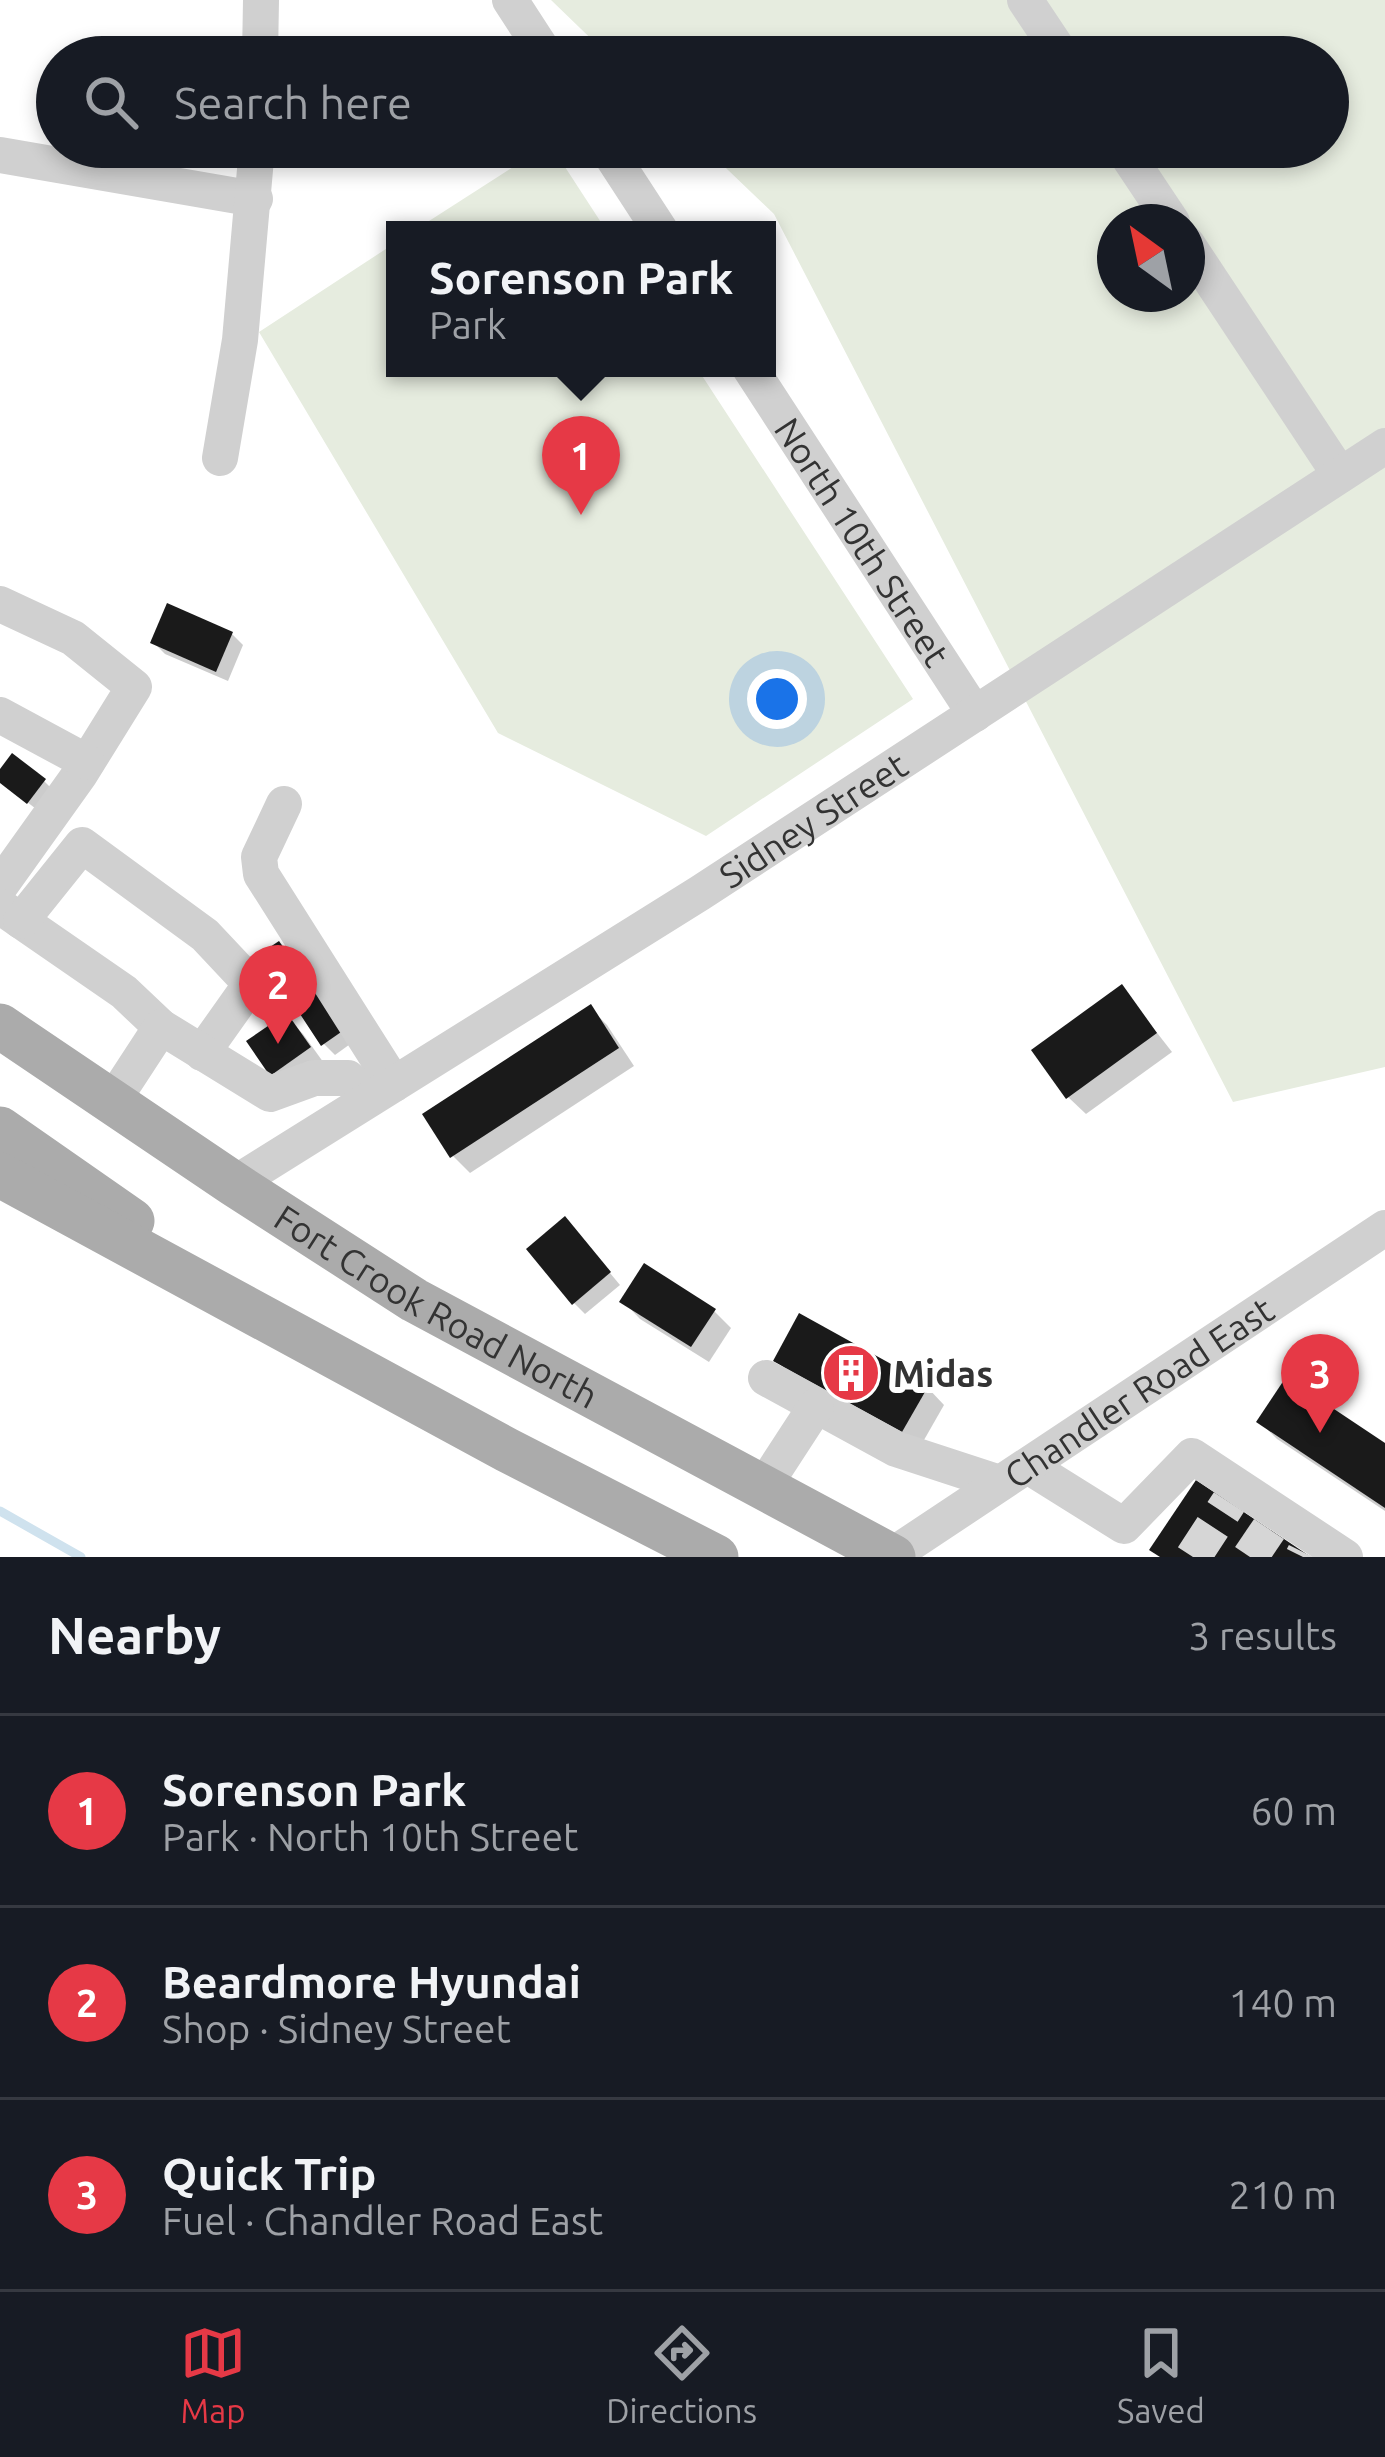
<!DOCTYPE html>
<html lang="en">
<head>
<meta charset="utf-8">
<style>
	body { margin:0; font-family:Ubuntu,sans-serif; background:#20242c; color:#f1f3f6 }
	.compass { position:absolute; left:1097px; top:204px; width:108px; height:108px; border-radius:50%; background:#171b24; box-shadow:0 6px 18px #0003; rotate:327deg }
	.you { position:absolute; left:777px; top:699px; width:42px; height:42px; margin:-30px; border:9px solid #fff; border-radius:50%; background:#1a73e8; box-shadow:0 0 0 18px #1a73e833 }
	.badge { display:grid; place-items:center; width:78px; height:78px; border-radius:50%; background:#e63946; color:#fff; font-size:39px; font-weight:700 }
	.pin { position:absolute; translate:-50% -99px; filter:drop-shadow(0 3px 6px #0008) }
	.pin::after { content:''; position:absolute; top:63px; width:42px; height:36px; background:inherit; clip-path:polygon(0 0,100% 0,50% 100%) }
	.popup { position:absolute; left:386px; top:221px; width:390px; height:156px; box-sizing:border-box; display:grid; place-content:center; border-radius:0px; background:#171b24; filter:drop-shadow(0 3px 9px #0005); font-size:39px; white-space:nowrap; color:#9ea1a6 }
	.popup b { font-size:45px; color:#f1f3f6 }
	.popup::after { content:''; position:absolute; left:50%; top:100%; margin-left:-24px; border:24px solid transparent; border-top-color:#171b24 }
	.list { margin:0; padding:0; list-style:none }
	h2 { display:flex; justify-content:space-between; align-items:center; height:156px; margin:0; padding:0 48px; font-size:51px }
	h2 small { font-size:39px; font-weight:400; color:#9ea1a6 }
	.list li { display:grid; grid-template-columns:78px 1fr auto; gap:36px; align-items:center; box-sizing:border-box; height:192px; padding:0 48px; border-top:3px solid #363941 }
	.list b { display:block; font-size:45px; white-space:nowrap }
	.list p { margin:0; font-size:39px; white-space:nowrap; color:#9ea1a6 }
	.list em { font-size:39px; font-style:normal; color:#9ea1a6 }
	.icon { flex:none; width:66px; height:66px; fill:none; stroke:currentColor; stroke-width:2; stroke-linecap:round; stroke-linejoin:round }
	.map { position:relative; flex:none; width:1385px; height:1557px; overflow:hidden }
	.search { position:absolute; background:#171b24; box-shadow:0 6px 18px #0003; left:36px; right:36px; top:36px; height:132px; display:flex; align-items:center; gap:30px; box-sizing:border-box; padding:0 42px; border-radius:66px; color:#9ea1a6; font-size:45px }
	.sheet { height:732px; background:#171b24 }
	nav { display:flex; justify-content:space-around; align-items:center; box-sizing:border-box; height:168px; border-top:3px solid #363941; background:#171b24; font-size:33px; color:#9ea1a6 }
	nav a { display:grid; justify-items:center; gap:6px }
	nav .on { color:#e63946 }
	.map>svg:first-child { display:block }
	.green { fill:#e6ecdf; fill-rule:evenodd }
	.shadow { fill:#0003 }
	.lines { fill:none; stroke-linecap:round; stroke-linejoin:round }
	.stream { stroke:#cfe2ee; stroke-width:9 }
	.building { fill:#1a1a1a }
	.minor-tunnel { stroke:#d6d6d6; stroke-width:36; stroke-dasharray:36 18; stroke-linecap:butt }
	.minor { stroke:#d0d0d0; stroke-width:36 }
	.major { stroke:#ababab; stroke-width:45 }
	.labels { text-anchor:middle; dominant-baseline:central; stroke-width:12; stroke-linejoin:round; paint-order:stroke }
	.street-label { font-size:36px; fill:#333; stroke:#fff }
	.poi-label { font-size:36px; font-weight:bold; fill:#333; stroke:#fff; text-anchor:start }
</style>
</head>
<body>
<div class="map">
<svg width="1385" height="1557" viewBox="0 0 1385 1557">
	<rect width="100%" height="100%" fill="#fff"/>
	<g class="green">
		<path d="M551,0H1385V1067L1233,1102L774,214L704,147H1328V57H610ZM1115,222H1187V294H1115Z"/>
		<polygon points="544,147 552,147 606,230 415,230"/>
		<polygon points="395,243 395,368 697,368 913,699 706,836 498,733 259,332"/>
	</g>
	<g class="shadow">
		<polygon points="232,634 243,645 228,681 165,654 154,643"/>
		<polygon points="0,774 44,781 55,792 40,812 9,788"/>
		<polygon points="283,949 295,967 276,980 271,976"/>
		<polygon points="297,983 308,994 353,1042 335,1055 324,1044"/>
		<polygon points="1122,988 1172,1052 1086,1114 1068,1097"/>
		<polygon points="590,1008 607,1025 634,1066 470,1173 453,1156"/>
		<polygon points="286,1017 303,1034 326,1066 272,1074"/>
		<polygon points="575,1231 620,1285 585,1314 574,1303"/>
		<polygon points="623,1301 714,1311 731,1328 709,1362 640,1319"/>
		<polygon points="776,1360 927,1387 944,1405 920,1447 793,1377"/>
		<polygon points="1260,1422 1385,1447 1385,1511 1277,1439"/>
	</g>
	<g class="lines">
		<polyline class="stream" points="0,1511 81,1557"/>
	</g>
	<g class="building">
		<polygon points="167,603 233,632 216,672 150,643"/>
		<polygon points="12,753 46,779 27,804 0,783 0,769"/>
		<polygon points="279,941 293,961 269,978 255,957"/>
		<polygon points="297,979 308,996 317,990 344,1030 321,1046 283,988"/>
		<polygon points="1122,984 1157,1033 1066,1099 1031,1050"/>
		<polygon points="591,1004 619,1048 450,1158 422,1114"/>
		<polygon points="287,1013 311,1047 270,1076 246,1041"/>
		<polygon points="565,1216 611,1272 572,1305 526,1249"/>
		<polygon points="644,1263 716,1309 691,1347 619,1302"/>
		<polygon points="799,1313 929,1385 902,1432 773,1361"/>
		<polygon points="1286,1377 1385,1443 1385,1508 1256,1422"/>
		<polygon points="1196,1480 1311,1557 1160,1557 1149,1550"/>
	</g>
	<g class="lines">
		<g class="minor-tunnel">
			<polyline points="1193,1557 1229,1502"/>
			<polyline points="1250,1557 1269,1529"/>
			<polyline points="1303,1557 1305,1553"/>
		</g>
		<g class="minor">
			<polyline points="510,0 547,57"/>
			<polyline points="1025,0 1063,57"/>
			<polyline points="260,57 261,0"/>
			<polyline points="606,147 660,230"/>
			<polyline points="1122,147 1172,222"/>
			<polyline points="0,155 255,199"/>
			<polyline points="1187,244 1340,475"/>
			<path id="s1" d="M750,368L975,714"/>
			<polyline points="220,458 240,340 257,147"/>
			<polyline points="0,604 73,638 134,687 80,774 0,886"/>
			<polyline points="0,715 87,762"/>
			<polyline points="284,804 259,857 261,874 394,1084"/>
			<polyline points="1,907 124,992 161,1027"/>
			<polyline points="21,921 82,845 205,935 251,984 202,1053"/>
			<polyline points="112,1102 161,1027 270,1094 314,1078 348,1078 371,1098"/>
			<path id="s2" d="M234,1184L700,893L1385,446"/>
			<polyline points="766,1378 896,1449 1000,1483"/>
			<polyline points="1028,1466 1124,1526 1192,1456 1345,1557"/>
			<polyline points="762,1489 816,1406"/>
			<path id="s3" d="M891,1556L1385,1228"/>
		</g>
		<g class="major">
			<path id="s4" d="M0,1026L234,1184L414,1300L893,1557"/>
			<polyline points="0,1129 132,1221"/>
			<polyline points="0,1175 507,1450 716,1557"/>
		</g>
	</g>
	<defs>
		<symbol id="building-disc" viewBox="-11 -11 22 22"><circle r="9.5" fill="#e63946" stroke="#fff"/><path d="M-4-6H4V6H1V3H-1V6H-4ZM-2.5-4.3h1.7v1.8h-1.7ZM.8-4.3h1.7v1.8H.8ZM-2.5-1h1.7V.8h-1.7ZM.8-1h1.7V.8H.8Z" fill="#fff"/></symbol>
	</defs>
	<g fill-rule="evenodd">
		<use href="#building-disc" x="818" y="1340" width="66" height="66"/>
	</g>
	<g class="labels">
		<g class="street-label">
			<text stroke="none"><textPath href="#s1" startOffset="207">North 10th Street</textPath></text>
			<text stroke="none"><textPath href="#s2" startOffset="684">Sidney Street</textPath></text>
			<text stroke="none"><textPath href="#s4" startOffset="519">Fort Crook Road North</textPath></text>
			<text stroke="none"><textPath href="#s3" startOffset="297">Chandler Road East</textPath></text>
		</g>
		<g class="poi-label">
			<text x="893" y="1373">Midas</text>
		</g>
	</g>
</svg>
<svg class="compass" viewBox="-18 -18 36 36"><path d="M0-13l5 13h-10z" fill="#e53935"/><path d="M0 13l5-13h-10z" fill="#9ea1a6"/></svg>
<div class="you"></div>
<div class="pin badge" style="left:581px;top:515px">1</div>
<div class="popup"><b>Sorenson Park</b>Park</div>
<div class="pin badge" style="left:278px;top:1044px">2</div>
<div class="pin badge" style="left:1320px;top:1433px">3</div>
<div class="search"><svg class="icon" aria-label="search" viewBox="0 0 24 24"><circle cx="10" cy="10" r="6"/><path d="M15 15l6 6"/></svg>Search here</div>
</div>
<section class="sheet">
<h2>Nearby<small>3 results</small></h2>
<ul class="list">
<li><span class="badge">1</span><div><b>Sorenson Park</b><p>Park · North 10th Street</p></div><em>60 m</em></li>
<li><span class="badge">2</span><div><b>Beardmore Hyundai</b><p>Shop · Sidney Street</p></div><em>140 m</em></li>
<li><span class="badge">3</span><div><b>Quick Trip</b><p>Fuel · Chandler Road East</p></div><em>210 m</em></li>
</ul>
</section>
<nav>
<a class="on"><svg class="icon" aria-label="map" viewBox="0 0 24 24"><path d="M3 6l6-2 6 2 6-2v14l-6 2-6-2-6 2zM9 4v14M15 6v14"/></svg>Map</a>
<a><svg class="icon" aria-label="directions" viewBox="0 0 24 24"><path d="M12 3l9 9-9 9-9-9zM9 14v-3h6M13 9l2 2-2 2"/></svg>Directions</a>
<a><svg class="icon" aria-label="saved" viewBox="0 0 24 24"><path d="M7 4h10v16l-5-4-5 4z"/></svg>Saved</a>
</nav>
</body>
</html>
